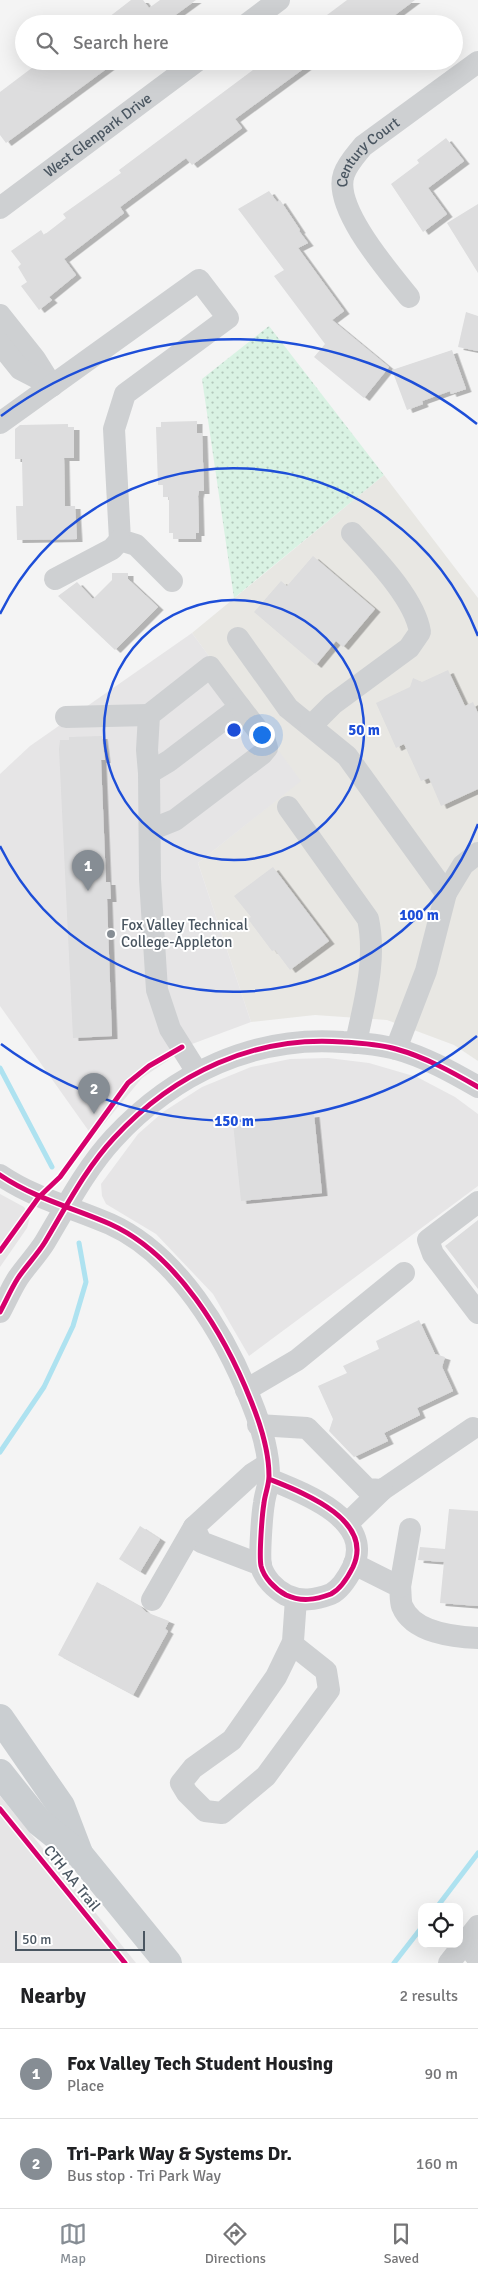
<!DOCTYPE html>
<html lang="en">
<head>
<meta charset="utf-8">
<style>
	body { margin:0; font-family:Signika,sans-serif; background:#f6f6f6; color:#202124 }
	.controls { position:absolute; right:15px; bottom:15px; display:grid; overflow:hidden; border-radius:10px; box-shadow:0 5px 20px #0002 }
	.controls button { width:45px; height:45px; display:grid; place-items:center; padding:0; border:0; border-bottom:1px solid #e0e0e0; background:#fff; color:#202124; font:25px sans-serif }
	.scale { position:absolute; left:15px; bottom:12px; width:130px; box-sizing:border-box; padding-left:5px; border:2px solid #4a5661; border-top:0; font-size:14px; line-height:18px; white-space:nowrap; color:#4a5661; -webkit-text-stroke:4px #fff; paint-order:stroke }
	.you { position:absolute; left:261px; top:734px; width:18px; height:18px; margin:-12px; border:4px solid #fff; border-radius:50%; background:#1a73e8; box-shadow:0 0 0 8px #1a73e833 }
	.badge { display:grid; place-items:center; width:32px; height:32px; border-radius:50%; background:#868d94; color:#fff; font-size:16px; font-weight:700 }
	.pin { position:absolute; translate:-50% -41px; filter:drop-shadow(0 1px 2px #0008) }
	.pin::after { content:''; position:absolute; top:26px; width:18px; height:15px; background:inherit; clip-path:polygon(0 0,100% 0,50% 100%) }
	.list { margin:0; padding:0; list-style:none }
	h2 { display:flex; justify-content:space-between; align-items:center; height:65px; margin:0; padding:0 20px; font-size:21px }
	h2 small { font-size:16px; font-weight:400; color:#757577 }
	.list li { display:grid; grid-template-columns:32px 1fr auto; gap:15px; align-items:center; box-sizing:border-box; height:90px; padding:0 20px; border-top:1px solid #e0e0e0 }
	.list b { display:block; font-size:19px; white-space:nowrap }
	.list p { margin:0; font-size:16px; white-space:nowrap; color:#757577 }
	.list em { font-size:16px; font-style:normal; color:#757577 }
	.icon { flex:none; width:28px; height:28px; fill:none; stroke:currentColor; stroke-width:2; stroke-linecap:round; stroke-linejoin:round }
	.map { position:relative; flex:none; width:478px; height:1963px; overflow:hidden }
	.search { position:absolute; background:#fff; box-shadow:0 5px 20px #0002; left:15px; right:15px; top:15px; height:55px; display:flex; align-items:center; gap:12px; box-sizing:border-box; padding:0 18px; border-radius:28px; color:#757577; font-size:19px }
	.sheet { height:245px; background:#fff }
	nav { display:flex; justify-content:space-around; align-items:center; box-sizing:border-box; height:70px; border-top:1px solid #e0e0e0; background:#fff; font-size:14px; color:#757577 }
	nav a { display:grid; justify-items:center; gap:2px }
	nav .on { color:#868d94 }
	.map>svg:first-child { display:block }
	.commercial { fill:#e8e7e3 }
	.education { fill:#e6e5e6 }
	.grass { fill:url(#grass-dots) }
	.lines { fill:none; stroke-linecap:round; stroke-linejoin:round }
	.stream { stroke:#aee2f0; stroke-width:5 }
	.building { fill:#ddddde; filter:url(#shadow) }
	.minor { stroke:#ced0d2; stroke-width:22 }
	.major { stroke:#caced1; stroke-width:28 }
	.cycleway-casing { stroke:#fff; stroke-width:8 }
	.cycleway { stroke:#d6006c; stroke-width:5 }
	.ring { fill:none; stroke:#1d4ed8; stroke-width:2.5 }
	.poi-dot { fill:#868d94; stroke:#fff; stroke-width:2 }
	.labels { text-anchor:middle; dominant-baseline:central; stroke-width:4; stroke-linejoin:round; paint-order:stroke }
	.street-label { font-size:15px; fill:#4a5661; stroke:#fff }
	.poi-label { font-size:15px; fill:#4a5661; stroke:#fff; text-anchor:start }
	.centre { fill:#1d4ed8; stroke:#fff; stroke-width:2.5 }
	.ring-label { font-size:15px; text-anchor:middle; font-weight:bold; fill:#1d4ed8; stroke:#fff; stroke-width:4; stroke-linejoin:round; paint-order:stroke }
</style>
</head>
<body>
<div class="map">
<svg width="478" height="1963" viewBox="0 0 478 1963">
	<defs>
		<pattern id="grass-dots" width="8" height="8" patternUnits="userSpaceOnUse" patternTransform="scale(1.25)"><rect width="8" height="8" fill="#d9f2e3"/><path d="M2 2h.1M6 6h.1" fill="none" stroke="#b2c7bb" stroke-width="1.8" stroke-linecap="round"/></pattern>
		<filter id="shadow"><feDropShadow dx="5.5" dy="3" stdDeviation="0" flood-color="#0004"/></filter>
	</defs>
	<rect width="100%" height="100%" fill="#f4f4f4"/>
	<polygon class="commercial" points="384,475 478,598 478,1061 454,1045 387,1020 315,1015 251,1022 198,863 300,781 192,633"/>
	<g class="education">
		<polygon points="192,633 301,781 198,863 251,1022 192,1044 142,1078 93,1137 0,1006 0,774 30,746"/>
		<polygon points="328,1058 369,1063 417,1077 455,1097 478,1114 478,1186 249,1356 213,1294 156,1234 106,1204 102,1196 101,1184 138,1134 163,1112 202,1087 251,1067 290,1059"/>
		<polygon points="0,1194 24,1207 30,1217 27,1228 0,1267"/>
		<polygon points="0,1796 107,1927 136,1963 0,1963"/>
	</g>
	<polygon class="grass" points="269,326 384,475 234,598 202,379"/>
	<g class="lines">
		<g class="stream">
			<polyline points="0,1068 52,1167"/>
			<polyline points="0,1452 44,1387 73,1326 86,1282 79,1243"/>
			<polyline points="437,1907 478,1853"/>
			<polyline points="394,1963 422,1927"/>
		</g>
	</g>
	<g class="building">
		<polygon points="131,0 143,0 149,8 160,0 196,0 163,24 100,24"/>
		<polygon points="347,0 415,0 383,24 315,24"/>
		<polygon points="41,61 117,61 6,143 0,135 0,92"/>
		<polygon points="265,61 314,61 235,119 242,128 192,165 186,158 120,207 124,213 64,259 76,275 49,297 52,300 39,310 21,286 27,282 18,267 21,264 11,251 41,230 44,235 66,218 63,214 121,173 119,170"/>
		<polygon points="446,138 464,161 428,188 447,214 423,232 391,184 419,163 417,160"/>
		<polygon points="269,191 277,202 280,200 300,230 299,231 308,243 298,248 344,311 332,320 389,367 364,398 314,357 325,344 274,276 284,270 238,209"/>
		<polygon points="478,204 478,273 447,223"/>
		<polygon points="466,312 478,316 478,351 458,347"/>
		<polygon points="452,350 466,389 451,394 450,391 422,401 423,404 407,410 392,370"/>
		<polygon points="197,421 197,433 202,433 204,491 199,491 198,496 199,533 196,533 196,539 173,539 173,533 169,533 169,497 163,497 163,485 158,485 156,427 161,427 161,422"/>
		<polygon points="68,424 68,427 74,427 74,458 64,458 65,506 75,506 77,539 17,540 16,506 23,506 22,459 15,459 15,429 20,425"/>
		<polygon points="313,556 375,609 343,647 336,641 316,665 254,612 281,581 287,586"/>
		<polygon points="112,573 128,573 128,579 158,607 115,650 58,596 77,582 93,599 112,580"/>
		<polygon points="448,670 465,706 473,702 478,713 478,789 441,806 429,778 421,781 404,744 396,748 376,703 410,687 413,678 422,682"/>
		<polygon points="102,736 105,760 101,760 106,882 110,882 111,899 107,899 112,1036 73,1038 59,749 60,740 69,740 69,737"/>
		<polygon points="273,867 329,941 290,970 275,950 272,951 248,919 251,917 234,896"/>
		<polygon points="314,1114 322,1193 241,1201 233,1123"/>
		<polygon points="478,1220 478,1289 445,1246"/>
		<polygon points="419,1320 435,1354 445,1357 442,1367 453,1391 417,1408 420,1415 384,1433 388,1441 354,1457 329,1431 333,1419 318,1386 347,1373 343,1366 379,1349 376,1341"/>
		<polygon points="449,1509 478,1511 478,1606 440,1603 444,1562 418,1560 420,1547 445,1549"/>
		<polygon points="140,1526 160,1539 140,1572 119,1559"/>
		<polygon points="97,1582 140,1606 146,1612 169,1621 165,1629 168,1631 133,1695 58,1655"/>
	</g>
	<g class="lines">
		<g class="minor">
			<polyline points="247,24 279,0"/>
			<path id="s1" d="M0,208L197,61"/>
			<path id="s2" d="M409,297C389,272 332,207 344,174C348,163 356,155 363,146L478,62"/>
			<polyline points="0,315 35,359 52,386"/>
			<polyline points="0,344 20,369 51,385"/>
			<polyline points="0,423 199,280 228,318 125,394 114,429 120,540 136,545 172,581"/>
			<polyline points="55,579 112,549 120,540"/>
			<polyline points="238,638 288,708 347,756 446,893 426,971 396,1049"/>
			<polyline points="66,717 149,715"/>
			<path d="M311,726L333,704L409,648L420,632C415,599 375,558 352,533"/>
			<polyline points="149,773 147,750 149,715 210,667 240,707 169,761 149,773 150,879 157,990 170,1029 197,1072"/>
			<path d="M288,807L368,919C377,960 364,1003 356,1043"/>
			<polyline points="150,830 175,820 262,754 267,748 264,738 240,707"/>
			<polyline points="446,893 463,865 478,853"/>
			<path d="M0,1175C34,1198 73,1208 110,1224C177,1254 225,1335 251,1401C260,1423 269,1453 269,1476C269,1485 265,1494 264,1503C262,1515 259,1555 261,1566C264,1578 275,1589 286,1595C301,1602 315,1600 331,1594C341,1589 348,1577 353,1567C375,1519 301,1492 269,1479"/>
			<polyline points="478,1202 428,1240 433,1254 478,1313"/>
			<path d="M0,1312C6,1301 11,1289 18,1278C26,1266 37,1255 45,1242C66,1207 86,1168 114,1138C174,1073 255,1035 343,1042C361,1043 378,1044 396,1049C425,1057 452,1072 478,1087"/>
			<polyline points="246,1390 297,1360 404,1273"/>
			<polyline points="258,1425 307,1428 367,1489 382,1490 473,1428"/>
			<polyline points="347,1524 382,1490"/>
			<path d="M354,1564L400,1587C401,1592 400,1600 402,1606C413,1633 454,1637 478,1638"/>
			<polyline points="261,1565 201,1542 194,1527 252,1474 268,1464"/>
			<polyline points="400,1587 410,1529"/>
			<polyline points="152,1600 194,1527"/>
			<polyline points="292,1644 326,1671 329,1690 266,1776 222,1813 205,1811 187,1793 181,1783 193,1768 232,1740 276,1677 292,1644 293,1641 296,1599"/>
			<polyline points="465,1942 478,1959"/>
			<polyline points="449,1963 478,1926"/>
		</g>
		<g class="major">
			<polyline points="0,1718 61,1806 79,1853"/>
			<polyline points="0,1773 39,1822 80,1855 168,1963"/>
		</g>
		<defs>
			<g id="cycleway">
				<path d="M0,1175C34,1198 73,1208 110,1224C177,1254 225,1335 251,1401C260,1423 269,1453 269,1476C269,1485 265,1494 264,1503C262,1515 259,1555 261,1566C264,1578 275,1589 286,1595C301,1602 315,1600 331,1594C341,1589 348,1577 353,1567C375,1519 301,1492 269,1479"/>
				<polyline points="0,1251 39,1197 60,1177 128,1083 149,1066 182,1047"/>
				<path d="M0,1312C6,1301 11,1289 18,1278C26,1266 37,1255 45,1242C66,1207 86,1168 114,1138C174,1073 255,1035 343,1042C361,1043 378,1044 396,1049C425,1057 452,1072 478,1087"/>
				<polyline points="0,1809 125,1963"/>
			</g>
		</defs>
		<use href="#cycleway" class="cycleway-casing"/>
		<use href="#cycleway" class="cycleway"/>
	</g>
	<g class="ring">
		<circle cx="234" cy="730" r="130"/>
		<path d="M478 824A261 261 0 0 1 0 846M0 614A261 261 0 0 1 478 636"/>
		<path d="M477 1036A391 391 0 0 1 1 1044M1 416A391 391 0 0 1 477 424"/>
	</g>
	<circle class="poi-dot" cx="111" cy="934" r="5"/>
	<g class="labels">
		<g class="street-label">
			<text stroke="none"><textPath href="#s1" startOffset="122">West Glenpark Drive</textPath></text>
			<text stroke="none"><textPath href="#s2" startOffset="175">Century Court</textPath></text>
			<text transform="translate(72 1878) rotate(51)">CTH AA Trail</text>
		</g>
		<g class="poi-label">
			<text x="121" y="925">Fox Valley Technical<tspan x="121" dy="17">College-Appleton</tspan></text>
		</g>
	</g>
	<circle cx="234" cy="730" r="8" class="centre"/>
	<g class="ring-label">
		<text x="364" y="735">50 m</text>
		<text x="419" y="920">100 m</text>
		<text x="234" y="1126">150 m</text>
	</g>
</svg>
<div class="controls">
<button><svg class="icon" aria-label="locate" viewBox="0 0 24 24"><circle cx="12" cy="12" r="6"/><path d="M12 2v4M12 18v4M2 12h4M18 12h4"/></svg></button>
</div>
<div class="scale">50 m</div>
<div class="you"></div>
<div class="pin badge" style="left:88px;top:891px">1</div>
<div class="pin badge" style="left:94px;top:1114px">2</div>
<div class="search"><svg class="icon" aria-label="search" viewBox="0 0 24 24"><circle cx="10" cy="10" r="6"/><path d="M15 15l6 6"/></svg>Search here</div>
</div>
<section class="sheet">
<h2>Nearby<small>2 results</small></h2>
<ul class="list">
<li><span class="badge">1</span><div><b>Fox Valley Tech Student Housing</b><p>Place</p></div><em>90 m</em></li>
<li><span class="badge">2</span><div><b>Tri-Park Way &amp; Systems Dr.</b><p>Bus stop · Tri Park Way</p></div><em>160 m</em></li>
</ul>
</section>
<nav>
<a class="on"><svg class="icon" aria-label="map" viewBox="0 0 24 24"><path d="M3 6l6-2 6 2 6-2v14l-6 2-6-2-6 2zM9 4v14M15 6v14"/></svg>Map</a>
<a><svg class="icon" aria-label="directions" viewBox="0 0 24 24"><path d="M12 3l9 9-9 9-9-9zM9 14v-3h6M13 9l2 2-2 2"/></svg>Directions</a>
<a><svg class="icon" aria-label="saved" viewBox="0 0 24 24"><path d="M7 4h10v16l-5-4-5 4z"/></svg>Saved</a>
</nav>
</body>
</html>
